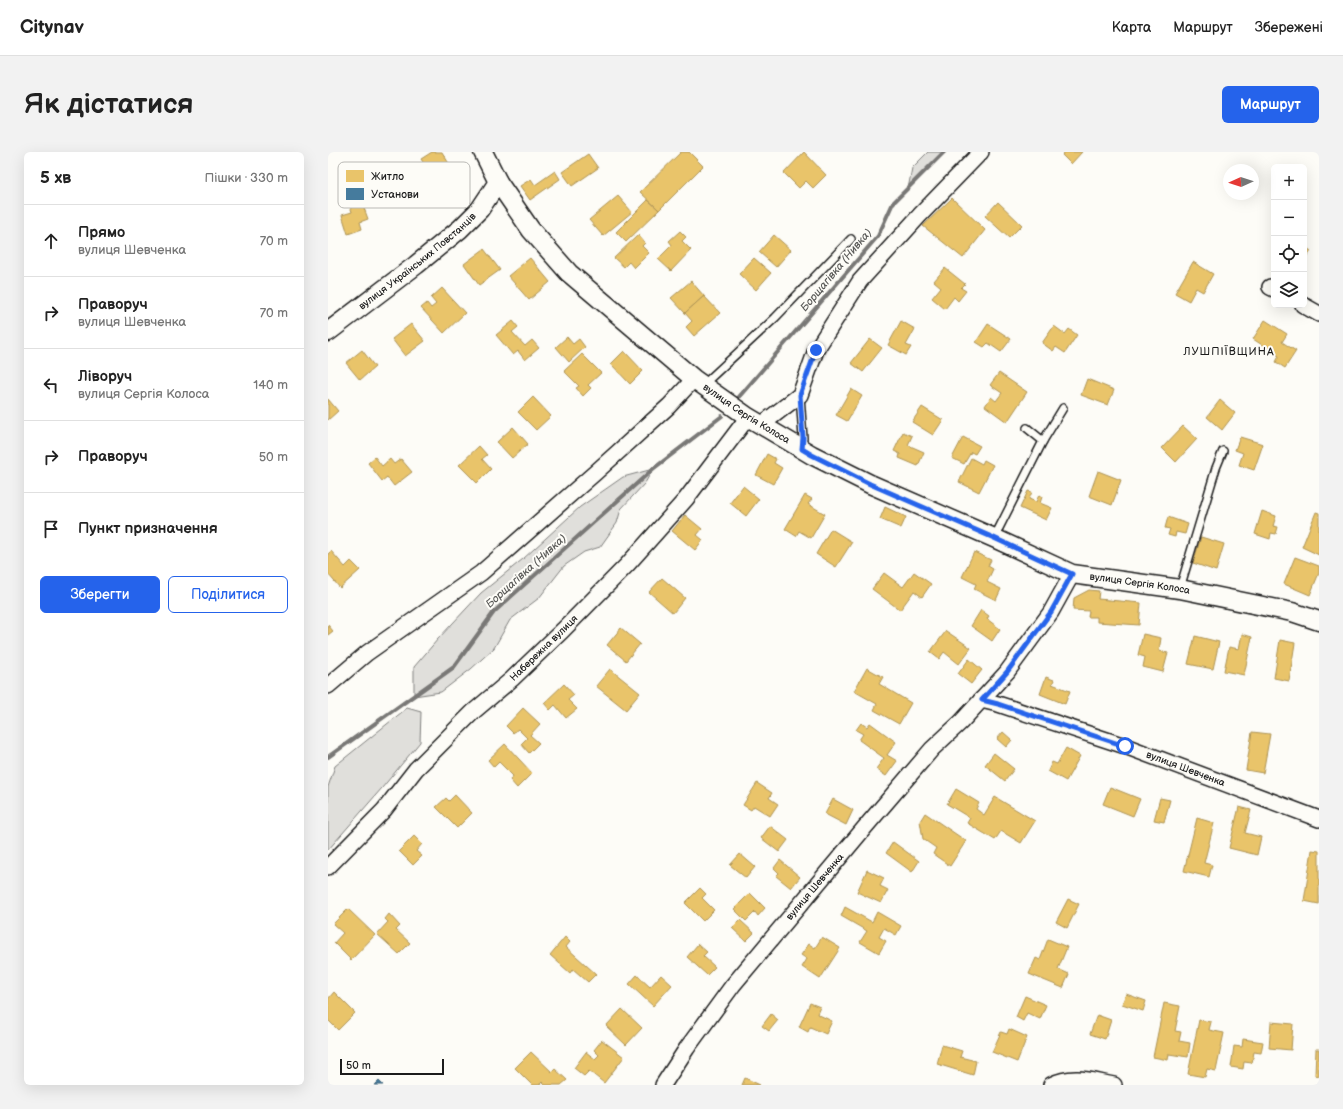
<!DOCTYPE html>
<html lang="uk">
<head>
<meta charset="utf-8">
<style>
	body { margin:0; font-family:"Balsamiq Sans",sans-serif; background:#f2f2f2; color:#222 }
	.controls { position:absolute; right:12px; top:12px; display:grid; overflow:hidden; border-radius:6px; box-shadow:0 4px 16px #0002 }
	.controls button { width:36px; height:36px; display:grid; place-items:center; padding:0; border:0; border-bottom:1px solid #e0e0e0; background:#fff; color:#222; font:20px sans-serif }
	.compass { position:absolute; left:895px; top:12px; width:36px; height:36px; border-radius:50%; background:#fff; box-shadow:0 4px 16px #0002; rotate:267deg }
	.scale { position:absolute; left:12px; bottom:10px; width:104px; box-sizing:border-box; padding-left:4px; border:2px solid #1c1c1c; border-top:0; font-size:11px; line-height:14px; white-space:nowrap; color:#1c1c1c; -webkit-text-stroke:3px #fdfcf7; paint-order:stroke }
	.stop { position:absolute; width:12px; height:12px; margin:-9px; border:3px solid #2563eb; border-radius:50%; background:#fff }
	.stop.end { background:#2563eb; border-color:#fff; box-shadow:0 1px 4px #0008 }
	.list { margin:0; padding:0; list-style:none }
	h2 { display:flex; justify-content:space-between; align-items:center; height:52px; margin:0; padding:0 16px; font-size:17px }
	h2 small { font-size:13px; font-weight:400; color:#767676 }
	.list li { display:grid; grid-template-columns:26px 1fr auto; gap:12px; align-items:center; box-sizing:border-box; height:72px; padding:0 16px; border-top:1px solid #e0e0e0 }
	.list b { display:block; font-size:15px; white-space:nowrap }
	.list p { margin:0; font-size:13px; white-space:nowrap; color:#767676 }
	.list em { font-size:13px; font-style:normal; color:#767676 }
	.actions { display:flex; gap:8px; padding:12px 16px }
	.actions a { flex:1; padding:9px 0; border:1px solid #2563eb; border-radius:6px; text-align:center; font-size:14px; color:#2563eb }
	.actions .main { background:#2563eb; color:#fff }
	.icon { flex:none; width:22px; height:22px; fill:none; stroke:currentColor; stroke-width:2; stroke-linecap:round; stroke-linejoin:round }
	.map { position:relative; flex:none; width:991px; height:933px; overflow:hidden; border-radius:6px }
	header { display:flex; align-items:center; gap:24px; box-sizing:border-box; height:56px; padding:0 20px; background:#fff; border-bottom:1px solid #e0e0e0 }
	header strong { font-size:19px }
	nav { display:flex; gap:22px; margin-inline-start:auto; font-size:14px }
	.intro { display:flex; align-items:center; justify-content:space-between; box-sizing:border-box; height:96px; padding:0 24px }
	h1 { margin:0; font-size:28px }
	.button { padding:10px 18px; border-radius:6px; background:#2563eb; color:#fff; font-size:14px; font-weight:700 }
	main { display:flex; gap:24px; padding:0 24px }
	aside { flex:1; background:#fff; border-radius:6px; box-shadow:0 4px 16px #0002 }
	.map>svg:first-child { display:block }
	.green { fill:#e0dfdb; stroke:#7e7e7c }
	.homes { fill:#e9c46a; stroke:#ac9253 }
	.public { fill:#457b9d; stroke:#395e76 }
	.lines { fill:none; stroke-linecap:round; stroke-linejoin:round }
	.stream { stroke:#797876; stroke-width:4 }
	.service-casing { stroke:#1c1c1c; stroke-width:10 }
	.minor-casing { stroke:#1c1c1c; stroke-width:18 }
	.tertiary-casing { stroke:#1c1c1c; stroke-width:21 }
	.service { stroke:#fdfcf7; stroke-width:7 }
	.minor { stroke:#fdfcf7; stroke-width:15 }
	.tertiary { stroke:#fdfcf7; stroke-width:18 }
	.route { stroke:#2563eb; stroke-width:5 }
	.labels { text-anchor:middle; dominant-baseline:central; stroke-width:4; stroke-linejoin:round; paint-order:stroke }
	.street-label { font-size:10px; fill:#1c1c1c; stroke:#fdfcf7 }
	.water-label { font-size:11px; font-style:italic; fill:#5a5a58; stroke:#fdfcf7 }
	.neighbourhood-label { font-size:11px; letter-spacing:1px; fill:#1c1c1c; stroke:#fdfcf7 }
	.key { fill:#fdfcf7; stroke:#bab9b5; stroke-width:1 }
	.key-label { font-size:11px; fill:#1c1c1c }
</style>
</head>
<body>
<header>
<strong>Citynav</strong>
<nav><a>Карта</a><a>Маршрут</a><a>Збережені</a></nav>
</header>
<div class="intro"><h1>Як дістатися</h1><a class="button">Маршрут</a></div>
<main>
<aside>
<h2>5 хв<small>Пішки · 330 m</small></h2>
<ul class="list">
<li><svg class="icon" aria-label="ahead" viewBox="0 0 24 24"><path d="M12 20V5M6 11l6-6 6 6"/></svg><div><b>Прямо</b><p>вулиця Шевченка</p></div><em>70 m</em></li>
<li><svg class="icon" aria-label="right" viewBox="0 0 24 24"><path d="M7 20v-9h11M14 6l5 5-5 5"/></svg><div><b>Праворуч</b><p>вулиця Шевченка</p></div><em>70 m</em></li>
<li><svg class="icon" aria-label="left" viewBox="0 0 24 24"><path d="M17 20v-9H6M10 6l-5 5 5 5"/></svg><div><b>Ліворуч</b><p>вулиця Сергія Колоса</p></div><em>140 m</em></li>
<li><svg class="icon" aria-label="right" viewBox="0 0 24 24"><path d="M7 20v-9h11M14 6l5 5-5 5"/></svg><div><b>Праворуч</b></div><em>50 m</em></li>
<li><svg class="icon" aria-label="arrive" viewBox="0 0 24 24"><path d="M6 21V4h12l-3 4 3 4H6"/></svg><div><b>Пункт призначення</b></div></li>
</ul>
<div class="actions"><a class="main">Зберегти</a><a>Поділитися</a></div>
</aside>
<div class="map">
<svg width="991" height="933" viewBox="0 0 991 933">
	<rect width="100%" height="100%" fill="#fdfcf7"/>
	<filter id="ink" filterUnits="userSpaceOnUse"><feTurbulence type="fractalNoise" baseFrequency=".025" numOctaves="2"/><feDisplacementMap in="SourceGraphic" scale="8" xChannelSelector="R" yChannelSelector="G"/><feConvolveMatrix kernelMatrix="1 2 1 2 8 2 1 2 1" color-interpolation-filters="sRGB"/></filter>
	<g filter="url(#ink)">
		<g class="green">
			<polygon points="600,0 616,0 580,37 584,16"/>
			<polygon points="325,317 317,331 293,357 289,371 272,395 256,400 236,414 211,446 182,468 166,496 143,517 113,540 86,544 86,515 110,487 153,441 195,407 252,355 295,325"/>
			<polygon points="79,556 93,560 92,590 54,636 0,698 0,635 7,614"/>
		</g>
		<g class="homes">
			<polygon points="104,0 114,0 132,30 102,49 96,38 108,31 93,7"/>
			<polygon points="353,0 361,0 375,14 331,58 312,40"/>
			<polygon points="476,0 498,23 485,36 478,29 471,36 456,21"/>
			<polygon points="737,0 754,0 743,12 734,3"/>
			<polygon points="260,2 270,16 244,34 234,20"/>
			<polygon points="227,19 232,27 202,48 192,34 203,27 207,33"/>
			<polygon points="290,44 304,60 275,84 261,68"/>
			<polygon points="38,46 41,54 36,56 40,67 32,70 34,77 20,82 14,63 24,60 21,51"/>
			<polygon points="624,46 657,78 635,106 595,74"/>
			<polygon points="320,48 331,58 298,90 288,80"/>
			<polygon points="670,50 694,73 681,86 657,64"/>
			<polygon points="352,79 358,85 354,89 363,98 343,119 330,107 344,93 341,89"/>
			<polygon points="310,83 317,91 314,94 321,101 306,116 301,110 296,115 286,106"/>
			<polygon points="446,83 463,98 448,115 431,100"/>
			<polygon points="976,94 983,99 976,109"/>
			<polygon points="156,97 172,118 151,133 136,112"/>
			<polygon points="202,106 222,130 201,148 180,124"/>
			<polygon points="426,106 443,121 428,138 411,122"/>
			<polygon points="865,110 885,122 875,140 868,136 861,149 847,141"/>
			<polygon points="617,116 637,132 633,136 638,139 630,149 626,145 617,157 604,146 613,135 606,129"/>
			<polygon points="363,129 376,144 357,161 343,146"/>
			<polygon points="114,136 137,161 116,181 93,156 99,151 103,156 108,152 103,146"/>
			<polygon points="376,144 392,161 366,184 358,175 364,169 357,161"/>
			<polygon points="937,168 959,182 954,190 968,199 957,216 948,210 951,204 925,187"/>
			<polygon points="185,169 190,175 184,180 197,194 204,188 211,196 197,208 190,199 185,203 168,183"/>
			<polygon points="573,169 587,177 578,193 583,195 578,203 560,193"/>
			<polygon points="83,172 97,189 77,204 64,187"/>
			<polygon points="660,172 683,187 673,200 660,191 656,195 648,190"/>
			<polygon points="726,174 737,182 741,177 749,183 737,201 728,195 725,199 714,191"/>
			<polygon points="239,185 245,192 251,187 257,195 241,210 228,195"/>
			<polygon points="542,187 554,196 535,220 523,211"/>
			<polygon points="34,198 47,215 32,228 18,211"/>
			<polygon points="296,199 315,219 302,232 283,212"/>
			<polygon points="254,202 273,221 260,233 263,236 255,244 248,236 251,234 236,219"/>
			<polygon points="671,221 699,240 679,270 657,254 663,245 668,249 674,241 662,233"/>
			<polygon points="759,227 786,238 780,253 753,243"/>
			<polygon points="523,237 534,244 519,269 508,263"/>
			<polygon points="205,245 223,264 208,278 190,260"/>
			<polygon points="0,247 10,259 0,268"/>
			<polygon points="892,248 907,261 894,278 879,265"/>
			<polygon points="594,255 615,268 605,283 584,270"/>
			<polygon points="855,274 869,287 848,310 834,296"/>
			<polygon points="185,275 200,292 184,306 169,290"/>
			<polygon points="575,280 584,284 580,293 596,300 590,314 571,306 572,302 566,299"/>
			<polygon points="635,285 652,294 647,302 643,300 636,312 624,306"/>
			<polygon points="912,285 935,292 926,318 911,313 915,301 907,298"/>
			<polygon points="151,294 159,303 154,307 163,317 149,331 131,313"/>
			<polygon points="439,302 448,307 446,311 454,316 445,332 428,323"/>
			<polygon points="47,305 54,314 62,307 66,312 73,307 84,320 66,334 59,325 54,329 40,311"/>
			<polygon points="643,306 654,312 656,308 665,313 651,340 631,330"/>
			<polygon points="770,319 793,328 784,353 761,344"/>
			<polygon points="415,334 431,347 418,364 402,351"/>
			<polygon points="700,339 704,340 701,347 708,350 711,343 714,345 712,351 724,356 718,368 692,356"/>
			<polygon points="477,343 484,347 480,352 497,362 483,386 471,379 468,384 457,377"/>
			<polygon points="557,355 578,365 573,376 552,367"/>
			<polygon points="934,359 948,364 945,374 950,375 948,382 943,381 942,387 927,382"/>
			<polygon points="988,360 991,361 991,403 974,395"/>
			<polygon points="357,363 374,377 369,383 375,388 367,398 344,379"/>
			<polygon points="840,365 860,372 857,382 848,380 847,385 840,383 842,377 837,376"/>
			<polygon points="503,377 524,390 508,415 488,402"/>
			<polygon points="873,385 896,392 888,419 865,411"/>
			<polygon points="3,399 17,415 23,409 32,418 12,436 0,422 0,402"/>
			<polygon points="646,400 663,408 660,414 665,417 659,430 673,437 668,448 646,437 648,432 634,425"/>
			<polygon points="967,405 991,414 991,421 982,443 956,432"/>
			<polygon points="586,420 603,432 594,445 586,439 572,458 544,437 556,421 575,435"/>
			<polygon points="334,426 357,446 345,461 321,440"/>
			<polygon points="761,438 771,439 770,447 813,451 811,473 769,470 769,465 760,465 761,459 745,458 746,446"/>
			<polygon points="653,458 661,464 659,467 672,477 664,489 643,474"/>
			<polygon points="0,473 5,479 0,483"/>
			<polygon points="293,476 312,492 298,509 279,493"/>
			<polygon points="618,479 643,496 631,512 616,500 611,507 602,500"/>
			<polygon points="815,482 833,486 831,499 840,501 835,520 815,515 817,505 810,503"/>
			<polygon points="914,482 924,485 916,523 896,519 901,495 911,497"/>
			<polygon points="867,484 891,490 885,517 860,512"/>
			<polygon points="952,488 967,491 961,529 946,526"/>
			<polygon points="641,507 654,518 643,532 630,522"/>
			<polygon points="539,516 555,525 551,532 583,551 571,572 546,558 549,552 526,539"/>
			<polygon points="282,517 312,541 298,558 268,534"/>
			<polygon points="718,525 726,528 724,532 742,539 737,552 712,542"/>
			<polygon points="236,532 246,543 240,548 249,557 238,566 227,553 222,558 216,551"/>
			<polygon points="195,556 212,572 202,583 211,591 201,601 193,592 199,586 190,577 185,581 178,574"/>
			<polygon points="533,571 539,575 542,571 568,590 559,603 569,609 558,624 548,617 556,606 531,588 535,582 528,578"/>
			<polygon points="675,580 684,588 678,595 669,587"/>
			<polygon points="924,580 942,582 935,621 918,618"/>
			<polygon points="177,592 204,621 189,636 182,628 185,624 171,610 166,615 160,608"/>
			<polygon points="738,596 752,604 738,629 720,619 724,610 729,612"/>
			<polygon points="666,601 686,617 677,629 657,613"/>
			<polygon points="429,631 444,641 441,646 450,652 442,664 426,654 423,658 415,653"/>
			<polygon points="782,635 812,647 805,664 775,652"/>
			<polygon points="628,637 651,651 648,657 656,663 667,645 707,669 693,691 673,679 667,688 639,671 642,666 619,652"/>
			<polygon points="127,643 144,661 129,676 108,655 118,646 121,649"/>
			<polygon points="832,646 842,648 836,670 826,668"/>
			<polygon points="505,647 525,658 518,673 497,662"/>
			<polygon points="911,655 923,658 917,681 933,685 929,703 901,696"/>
			<polygon points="597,661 638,689 622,714 605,702 608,696 595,687 592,669"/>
			<polygon points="869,666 886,671 876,711 884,713 881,725 856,719"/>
			<polygon points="442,674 460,688 451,700 433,686"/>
			<polygon points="86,684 94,692 88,699 94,704 85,713 71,699"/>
			<polygon points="565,690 591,709 584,720 558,701"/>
			<polygon points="984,698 991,699 991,752 976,749"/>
			<polygon points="412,702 427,715 418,726 402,713"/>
			<polygon points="452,708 472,725 463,736 448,724 451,721 446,716"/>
			<polygon points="539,718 556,726 552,734 560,738 553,751 529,740"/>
			<polygon points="372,736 378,742 374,746 386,758 375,769 357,751"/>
			<polygon points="422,741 437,756 430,764 427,760 418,769 406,757"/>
			<polygon points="740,747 751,752 739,776 728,770"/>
			<polygon points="517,755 544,770 549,760 573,774 568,783 556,776 551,785 558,789 551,801 532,790 539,779 513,764"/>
			<polygon points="20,757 47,783 23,808 6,791 15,781 5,772"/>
			<polygon points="61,762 72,774 68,778 82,791 71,802 49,782 60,770 57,767"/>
			<polygon points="412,768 426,781 418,789 404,776"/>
			<polygon points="237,785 242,790 238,795 268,822 260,830 245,817 242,821 222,803"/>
			<polygon points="494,785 512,796 492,827 474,815 479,807 473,803 481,792 487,796"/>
			<polygon points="720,787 739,795 730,817 741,822 735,836 701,822 708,806 712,808"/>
			<polygon points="370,792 379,800 375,804 387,815 379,823 359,805"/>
			<polygon points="309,823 322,835 333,823 344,833 325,854 301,832"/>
			<polygon points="6,840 27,861 10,878 0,868 0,847"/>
			<polygon points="798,842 818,849 815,859 794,852"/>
			<polygon points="697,844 718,853 712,867 699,861 695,869 688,865"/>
			<polygon points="482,851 492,855 489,862 504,869 498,882 482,875 480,880 471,875"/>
			<polygon points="836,851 852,854 847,879 853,880 851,889 862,891 860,905 841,902 840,908 825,905"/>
			<polygon points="294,857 314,876 298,893 278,874"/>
			<polygon points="443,862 450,868 441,879 434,874"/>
			<polygon points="769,863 783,868 777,887 762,882"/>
			<polygon points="871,868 883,870 881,878 896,881 888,919 879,917 877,925 860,922"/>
			<polygon points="943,870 965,872 963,898 941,896"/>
			<polygon points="681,877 699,885 689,910 664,900 673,880 679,882"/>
			<polygon points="915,887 935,890 933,901 926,900 924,911 916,910 915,917 903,915 906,894 914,895"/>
			<polygon points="274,888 296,905 276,931 261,919 256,924 246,916 258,900 267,907 271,903 266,898"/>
			<polygon points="614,893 634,899 632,905 648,909 645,923 609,912"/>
			<polygon points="988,897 991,897 991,924 987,923"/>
			<polygon points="203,900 224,920 227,917 239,928 233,933 217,933 214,930 211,933 204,933 187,916"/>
			<polygon points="417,926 432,933 414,933"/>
		</g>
		<polygon class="public" points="51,929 55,933 47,933"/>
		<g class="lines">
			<g class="stream">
				<polyline points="410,246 550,84 565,51 616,0"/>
				<polyline points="0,605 126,515 166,460 325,317 394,264"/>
			</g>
			<defs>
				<g id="service">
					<polyline points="375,233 447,166 523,87"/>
					<polyline points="472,243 475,286 474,296"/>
					<polyline points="699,276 715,289"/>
					<polyline points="666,386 715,289 735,256"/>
					<polyline points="852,436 888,316 895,299"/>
				</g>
				<g id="minor">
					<polyline points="942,135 946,137"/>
					<polyline points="975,153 991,162"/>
					<polyline points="433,273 472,243 488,198 532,129 592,63 653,0"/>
					<polyline points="0,534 39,501 153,421 268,320 341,254 366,227"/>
					<path id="s1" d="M653,548L670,552L797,594L991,667"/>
					<path id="s2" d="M0,715L56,658L88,617L145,560L184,527L235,478L299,413L358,347L420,265"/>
					<path id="s3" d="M335,933L359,896L405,833L538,674L604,597L633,570L679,520L723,460L744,422"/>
					<path d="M723,933C744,922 764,929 786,933"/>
				</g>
				<g id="tertiary">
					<path id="s4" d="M155,0L170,30L203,78L241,121L366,227L420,265L484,303L542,332L666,386L744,422L852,437L964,460L991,469"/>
					<path id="s5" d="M0,180L88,113L132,77L152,57L170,30"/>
				</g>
			</defs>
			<use href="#service" class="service-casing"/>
			<use href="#minor" class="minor-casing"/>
			<use href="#tertiary" class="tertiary-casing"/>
			<use href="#service" class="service"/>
			<use href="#minor" class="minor"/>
			<use href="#tertiary" class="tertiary"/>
		</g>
	</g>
	<g class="lines" filter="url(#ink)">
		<polyline class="route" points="488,198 472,243 475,286 474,297 484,303 542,332 666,386 744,422 723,460 679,520 654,548 670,552 797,594"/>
	</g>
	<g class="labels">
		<g class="street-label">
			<text stroke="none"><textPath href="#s5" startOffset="114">вулиця Українських Повстанців</textPath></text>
			<text stroke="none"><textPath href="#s4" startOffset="376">вулиця Сергія Колоса</textPath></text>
			<text stroke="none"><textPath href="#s4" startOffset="808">вулиця Сергія Колоса</textPath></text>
			<text stroke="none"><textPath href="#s2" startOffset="308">Набережна вулиця</textPath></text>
			<text stroke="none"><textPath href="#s1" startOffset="216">вулиця Шевченка</textPath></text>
			<text stroke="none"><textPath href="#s3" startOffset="250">вулиця Шевченка</textPath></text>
		</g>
		<g class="water-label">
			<text transform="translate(508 118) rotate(-50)">Борщагівка (Нивка)</text>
			<text transform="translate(198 419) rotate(-42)">Борщагівка (Нивка)</text>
		</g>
		<g class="neighbourhood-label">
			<text x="901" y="199">ЛУШПІЇВЩИНА</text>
		</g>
	</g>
	<rect x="10" y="10" width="132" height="46" rx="6" class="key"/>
	<rect x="18" y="18" width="18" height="12" fill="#e9c46a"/>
	<rect x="18" y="36" width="18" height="12" fill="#457b9d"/>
	<g class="key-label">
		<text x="43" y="28">Житло</text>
		<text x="43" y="46">Установи</text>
	</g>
</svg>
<div class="controls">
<button>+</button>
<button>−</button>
<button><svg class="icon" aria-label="locate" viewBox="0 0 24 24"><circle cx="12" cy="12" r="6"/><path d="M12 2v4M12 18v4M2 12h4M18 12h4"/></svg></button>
<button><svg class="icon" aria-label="layers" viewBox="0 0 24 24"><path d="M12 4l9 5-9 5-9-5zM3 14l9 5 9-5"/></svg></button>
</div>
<svg class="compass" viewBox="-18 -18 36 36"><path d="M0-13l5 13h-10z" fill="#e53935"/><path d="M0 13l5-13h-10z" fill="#767676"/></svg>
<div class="scale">50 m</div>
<div class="stop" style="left:797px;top:594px"></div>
<div class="stop end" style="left:488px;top:198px"></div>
</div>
</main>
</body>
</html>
